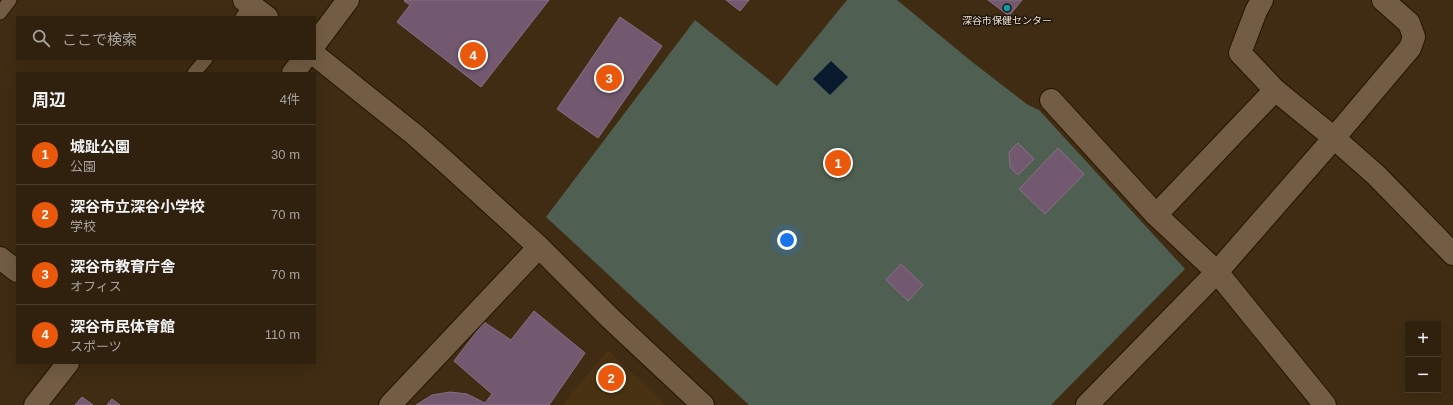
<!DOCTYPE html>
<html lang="ja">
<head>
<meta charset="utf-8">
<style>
	body { margin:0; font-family:Arial,"Noto Sans JP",sans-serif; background:#3b2e1c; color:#f1f3f6 }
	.controls { position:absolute; right:12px; bottom:12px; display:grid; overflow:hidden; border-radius:0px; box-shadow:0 4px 16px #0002 }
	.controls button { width:36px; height:36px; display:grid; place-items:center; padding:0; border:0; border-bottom:1px solid #4a3e2e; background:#2f210e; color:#f1f3f6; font:20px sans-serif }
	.you { position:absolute; left:787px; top:240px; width:14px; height:14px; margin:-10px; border:3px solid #fff; border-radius:50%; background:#1a73e8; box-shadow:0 0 0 6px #1a73e833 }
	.badge { display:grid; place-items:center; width:26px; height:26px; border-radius:50%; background:#ea580c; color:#fff; font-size:13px; font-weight:700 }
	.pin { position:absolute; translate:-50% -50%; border:2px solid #fff; box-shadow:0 1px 4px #0006 }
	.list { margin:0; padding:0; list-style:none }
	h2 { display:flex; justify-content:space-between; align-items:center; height:52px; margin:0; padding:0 16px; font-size:17px }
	h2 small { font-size:13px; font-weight:400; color:#a7a39e }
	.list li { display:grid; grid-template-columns:26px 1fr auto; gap:12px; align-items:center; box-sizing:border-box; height:60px; padding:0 16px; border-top:1px solid #4a3e2e }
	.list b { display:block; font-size:15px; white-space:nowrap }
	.list p { margin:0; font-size:13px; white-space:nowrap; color:#a7a39e }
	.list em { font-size:13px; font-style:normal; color:#a7a39e }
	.icon { flex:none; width:22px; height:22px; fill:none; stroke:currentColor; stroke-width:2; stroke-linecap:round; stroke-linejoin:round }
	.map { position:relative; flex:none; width:1453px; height:405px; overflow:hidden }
	.search { position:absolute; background:#2f210e; box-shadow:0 4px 16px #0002; left:16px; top:16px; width:300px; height:44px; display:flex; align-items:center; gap:10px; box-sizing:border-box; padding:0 14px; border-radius:0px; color:#a7a39e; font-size:15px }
	.panel { position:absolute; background:#2f210e; box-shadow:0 4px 16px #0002; left:16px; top:72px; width:300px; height:292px; border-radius:0px }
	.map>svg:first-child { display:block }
	.built { fill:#493212 }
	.green { fill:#4f5f51 }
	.water { fill:#091a2f }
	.building { fill:#72596f; stroke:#896f87 }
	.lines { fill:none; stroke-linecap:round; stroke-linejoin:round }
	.lane-casing { stroke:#251400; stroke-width:15 }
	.street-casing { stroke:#251400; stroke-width:24 }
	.secondary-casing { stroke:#251400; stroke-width:24 }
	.lane { stroke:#725c43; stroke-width:13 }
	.street { stroke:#725c43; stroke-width:22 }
	.secondary { stroke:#725c43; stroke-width:22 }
	.culture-dot { fill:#0f9aa8; stroke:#1f170c; stroke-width:1.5 }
	.labels { text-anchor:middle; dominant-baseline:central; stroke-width:3; stroke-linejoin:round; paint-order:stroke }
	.poi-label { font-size:10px; fill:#eee1d3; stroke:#1f170c }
</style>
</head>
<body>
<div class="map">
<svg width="1453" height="405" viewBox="0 0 1453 405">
	<rect width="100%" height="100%" fill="#3f2c13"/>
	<polygon class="built" points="608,350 665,405 562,405"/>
	<polygon class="green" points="847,0 897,0 971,61 1028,105 1039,110 1185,269 1051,405 749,405 546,217 695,20 777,86"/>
	<polygon class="water" points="831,61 848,77 830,95 813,79"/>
	<g class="building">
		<polygon points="405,0 549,0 481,87 397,22 410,5 404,1"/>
		<polygon points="726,0 749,0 740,11"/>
		<polygon points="988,0 1022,0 1009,16"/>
		<polygon points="620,17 662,46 598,138 557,109"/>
		<polygon points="1018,143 1034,159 1018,175 1010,167 1009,152"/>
		<polygon points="1058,148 1084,174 1045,214 1019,189"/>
		<polygon points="901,264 923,285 908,301 886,280"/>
		<polygon points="534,311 585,353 549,405 416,405 432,395 450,392 467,394 485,403 492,394 454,361 484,322 511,340"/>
		<polygon points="82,397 93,405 75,405"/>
		<polygon points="112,399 120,405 107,405"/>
	</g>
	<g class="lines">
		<defs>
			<g id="lane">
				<polyline points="0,13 10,0"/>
				<polyline points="242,17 256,0"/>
				<polyline points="194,73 206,59"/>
			</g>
			<g id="street">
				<polyline points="1262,0 1256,11 1240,53 1275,90 1334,138 1376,175 1453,254"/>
				<polyline points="315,44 348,0"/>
				<polyline points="293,73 304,59"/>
				<polyline points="1051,100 1156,215 1217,272 1325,405"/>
				<polyline points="1334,138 1410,48 1414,37 1409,23 1383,0"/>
				<polyline points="1156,215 1275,90"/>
				<polyline points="0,258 17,271"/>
				<polyline points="35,405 68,363"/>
				<polyline points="390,405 539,247"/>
			</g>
			<g id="secondary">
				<polyline points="244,0 267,17"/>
				<polyline points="315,55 415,135 449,165 539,247 610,318 703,405"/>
				<polyline points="1087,405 1217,272 1334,138"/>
			</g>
		</defs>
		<use href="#lane" class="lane-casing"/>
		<use href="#street" class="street-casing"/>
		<use href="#secondary" class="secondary-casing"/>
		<use href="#lane" class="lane"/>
		<use href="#street" class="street"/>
		<use href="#secondary" class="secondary"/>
	</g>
	<circle class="culture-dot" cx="1007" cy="8" r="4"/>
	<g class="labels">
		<g class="poi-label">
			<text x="1007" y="20">深谷市保健センター</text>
		</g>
	</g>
</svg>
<div class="controls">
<button>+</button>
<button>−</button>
</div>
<div class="you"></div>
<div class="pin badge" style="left:838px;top:163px">1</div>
<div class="pin badge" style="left:611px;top:378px">2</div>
<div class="pin badge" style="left:609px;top:78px">3</div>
<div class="pin badge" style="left:473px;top:55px">4</div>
<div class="search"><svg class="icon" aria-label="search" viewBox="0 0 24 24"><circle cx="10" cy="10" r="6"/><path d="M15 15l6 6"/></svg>ここで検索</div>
<section class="panel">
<h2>周辺<small>4件</small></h2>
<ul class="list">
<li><span class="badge">1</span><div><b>城趾公園</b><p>公園</p></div><em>30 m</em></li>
<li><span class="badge">2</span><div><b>深谷市立深谷小学校</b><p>学校</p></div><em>70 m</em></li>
<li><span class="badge">3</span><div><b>深谷市教育庁舎</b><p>オフィス</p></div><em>70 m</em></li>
<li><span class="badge">4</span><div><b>深谷市民体育館</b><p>スポーツ</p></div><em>110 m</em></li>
</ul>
</section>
</div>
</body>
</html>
